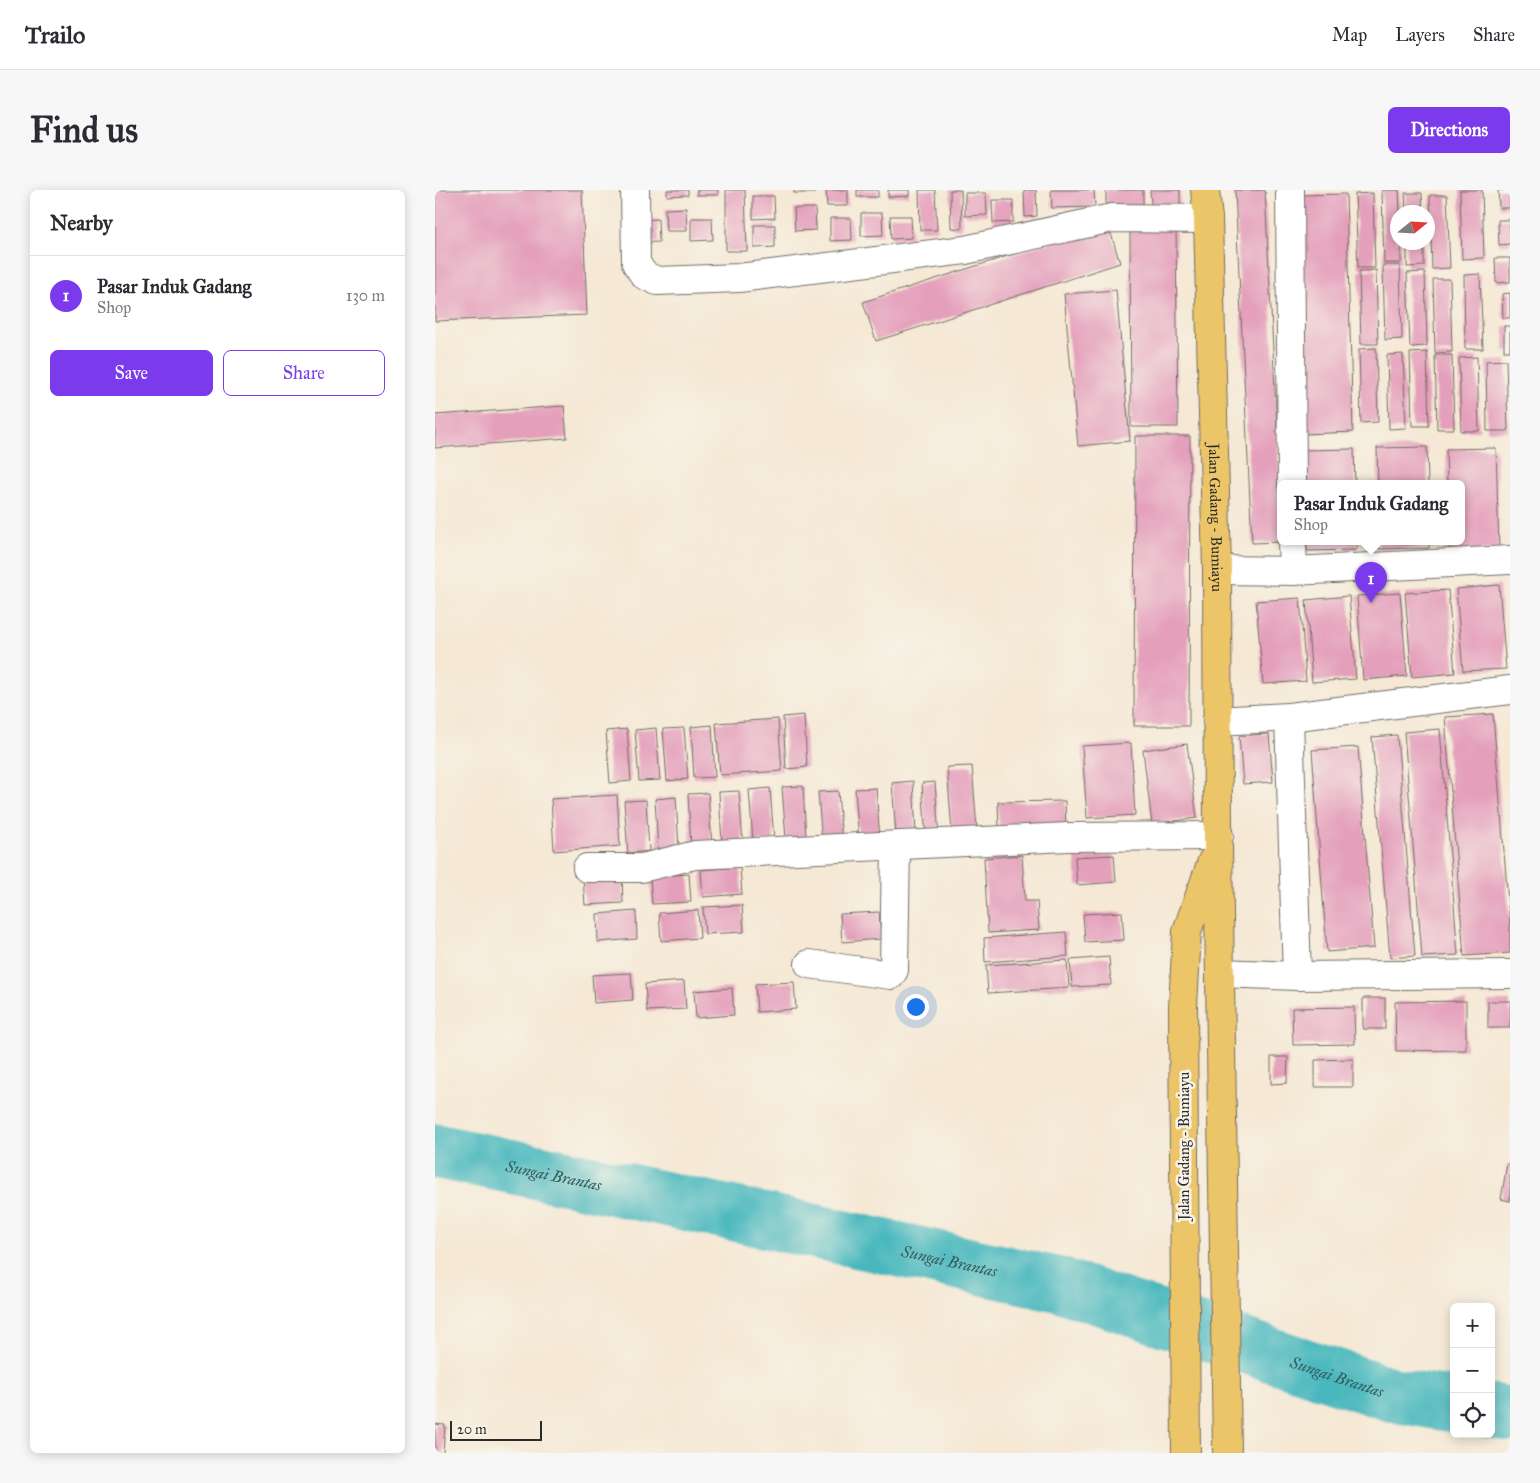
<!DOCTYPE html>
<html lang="en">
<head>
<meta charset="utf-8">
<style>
	body { margin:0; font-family:"IM FELL Great Primer",serif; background:#f7f7f7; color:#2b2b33 }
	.controls { position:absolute; right:15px; bottom:15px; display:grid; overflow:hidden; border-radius:8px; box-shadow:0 2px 12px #0003 }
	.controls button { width:45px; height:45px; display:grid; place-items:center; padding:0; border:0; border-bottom:1px solid #e1e1e2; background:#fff; color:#2b2b33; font:25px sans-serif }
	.compass { position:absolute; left:955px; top:15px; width:45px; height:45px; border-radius:50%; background:#fff; box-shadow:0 2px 12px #0003; rotate:72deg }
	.scale { position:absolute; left:15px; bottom:12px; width:92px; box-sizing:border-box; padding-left:5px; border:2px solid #2b2b2b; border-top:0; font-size:14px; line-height:18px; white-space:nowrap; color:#2b2b2b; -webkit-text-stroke:4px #f7f3e8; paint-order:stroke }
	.you { position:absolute; left:480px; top:816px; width:18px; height:18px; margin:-12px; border:4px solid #fff; border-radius:50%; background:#1a73e8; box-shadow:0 0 0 8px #1a73e833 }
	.badge { display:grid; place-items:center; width:32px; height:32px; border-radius:50%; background:#7c3aed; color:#fff; font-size:16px; font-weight:700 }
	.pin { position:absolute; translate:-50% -41px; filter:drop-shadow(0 1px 2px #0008) }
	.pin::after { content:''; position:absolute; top:26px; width:18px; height:15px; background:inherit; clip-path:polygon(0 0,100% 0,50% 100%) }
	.popup { position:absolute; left:842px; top:290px; width:188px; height:65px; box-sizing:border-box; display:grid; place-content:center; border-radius:8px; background:#fff; filter:drop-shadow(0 1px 4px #0005); font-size:16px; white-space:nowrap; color:#7c7c81 }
	.popup b { font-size:19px; color:#2b2b33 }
	.popup::after { content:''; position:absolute; left:50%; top:100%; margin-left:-10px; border:10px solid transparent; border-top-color:#fff }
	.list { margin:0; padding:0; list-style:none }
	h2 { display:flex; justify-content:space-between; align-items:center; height:65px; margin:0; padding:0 20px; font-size:21px }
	h2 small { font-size:16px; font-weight:400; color:#7c7c81 }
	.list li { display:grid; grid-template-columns:32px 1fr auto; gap:15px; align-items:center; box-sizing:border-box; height:80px; padding:0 20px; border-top:1px solid #e1e1e2 }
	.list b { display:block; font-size:19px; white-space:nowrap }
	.list p { margin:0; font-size:16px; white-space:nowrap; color:#7c7c81 }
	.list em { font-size:16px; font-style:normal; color:#7c7c81 }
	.actions { display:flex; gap:10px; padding:15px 20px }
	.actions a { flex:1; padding:11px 0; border:1px solid #7c3aed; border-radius:8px; text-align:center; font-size:18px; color:#7c3aed }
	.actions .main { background:#7c3aed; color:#fff }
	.icon { flex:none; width:28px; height:28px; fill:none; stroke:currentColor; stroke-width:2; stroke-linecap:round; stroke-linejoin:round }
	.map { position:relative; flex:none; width:1075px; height:1263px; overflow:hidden; border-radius:8px }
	header { display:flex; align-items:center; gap:30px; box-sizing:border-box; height:70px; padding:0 25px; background:#fff; border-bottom:1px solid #e1e1e2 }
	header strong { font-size:24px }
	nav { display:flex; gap:28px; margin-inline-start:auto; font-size:18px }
	.intro { display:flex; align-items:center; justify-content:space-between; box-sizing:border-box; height:120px; padding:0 30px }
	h1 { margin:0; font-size:35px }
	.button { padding:12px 22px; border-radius:8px; background:#7c3aed; color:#fff; font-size:18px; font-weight:700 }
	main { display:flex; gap:30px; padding:0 30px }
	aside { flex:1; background:#fff; border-radius:8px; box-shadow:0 2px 12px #0003 }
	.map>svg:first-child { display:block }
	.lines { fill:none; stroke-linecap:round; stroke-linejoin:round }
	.river { stroke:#48b8be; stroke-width:55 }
	.building { fill:#e49fbb }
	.minor-casing { stroke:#726d66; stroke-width:30 }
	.major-casing { stroke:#726d66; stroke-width:30 }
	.minor { stroke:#fff; stroke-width:28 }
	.major { stroke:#edc569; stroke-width:28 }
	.labels { text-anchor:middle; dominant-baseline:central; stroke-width:5; stroke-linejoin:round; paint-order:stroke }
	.street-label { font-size:15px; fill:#2b2b2b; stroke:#f7f3e8 }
	.water-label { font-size:16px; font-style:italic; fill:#355c5e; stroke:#f7f3e8 }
</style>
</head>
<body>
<header>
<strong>Trailo</strong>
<nav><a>Map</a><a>Layers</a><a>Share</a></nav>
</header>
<div class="intro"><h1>Find us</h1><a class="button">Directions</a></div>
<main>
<aside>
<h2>Nearby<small></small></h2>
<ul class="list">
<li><span class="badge">1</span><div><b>Pasar Induk Gadang</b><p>Shop</p></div><em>130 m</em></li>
</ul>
<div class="actions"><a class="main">Save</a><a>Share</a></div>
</aside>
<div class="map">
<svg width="1075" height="1263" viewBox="0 0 1075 1263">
	<rect width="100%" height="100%" fill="#f7f3e8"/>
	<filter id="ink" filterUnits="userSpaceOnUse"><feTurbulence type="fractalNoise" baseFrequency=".02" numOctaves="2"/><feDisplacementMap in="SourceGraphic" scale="10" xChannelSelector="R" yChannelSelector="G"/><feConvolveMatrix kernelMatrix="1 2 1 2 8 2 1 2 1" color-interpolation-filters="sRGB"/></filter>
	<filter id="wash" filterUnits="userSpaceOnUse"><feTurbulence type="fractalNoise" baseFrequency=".0096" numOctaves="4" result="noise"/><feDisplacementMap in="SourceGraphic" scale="20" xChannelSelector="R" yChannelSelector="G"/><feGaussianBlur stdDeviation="1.12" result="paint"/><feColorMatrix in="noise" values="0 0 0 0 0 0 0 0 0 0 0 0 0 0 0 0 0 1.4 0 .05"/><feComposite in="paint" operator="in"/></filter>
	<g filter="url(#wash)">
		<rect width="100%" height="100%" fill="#f5e8d4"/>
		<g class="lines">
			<g class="river">
				<path id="s1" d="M0,961L143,990L626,1095L958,1205L1019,1215"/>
				<polyline points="1056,1221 1075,1224"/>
			</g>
		</g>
		<g id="blocks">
			<g class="building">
				<polygon points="0,0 147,0 152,125 0,131"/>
				<polygon points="232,0 253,0 253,5 232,6"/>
				<rect x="262" y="0" width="21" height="5"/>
				<polygon points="291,0 310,0 312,61 291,61"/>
				<rect x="359" y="0" width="21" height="3"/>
				<polygon points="391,0 413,0 413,16 392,16"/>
				<rect x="422" y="0" width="21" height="7"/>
				<polygon points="453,0 474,0 474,6 453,7"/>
				<polygon points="484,0 500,0 502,40 485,40"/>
				<polygon points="515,0 526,0 527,39 516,38"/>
				<polygon points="589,0 601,0 602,26 590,27"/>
				<polygon points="616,0 659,0 660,17 617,18"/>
				<polygon points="671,0 708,0 708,16 671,17"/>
				<polygon points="715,0 745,0 745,14 716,15"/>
				<polygon points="800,0 830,0 846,320 846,352 817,353"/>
				<polygon points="947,0 964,0 965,22 962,22 962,52 966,52 966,73 949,73"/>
				<polygon points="1025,0 1047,0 1049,68 1027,69"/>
				<polygon points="1063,0 1075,0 1075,18 1064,18"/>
				<polygon points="530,3 551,3 552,25 530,26"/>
				<polygon points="938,3 940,78 923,78 920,4"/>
				<polygon points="970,3 987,3 988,22 971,22"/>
				<polygon points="911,4 918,242 869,244 862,5"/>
				<polygon points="995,5 1012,5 1015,78 997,79"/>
				<polygon points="318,6 339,6 340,28 318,29"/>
				<polygon points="557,10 578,10 578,32 558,33"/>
				<polygon points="251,18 252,41 231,41 230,19"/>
				<polygon points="359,18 380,18 381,40 360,41"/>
				<polygon points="426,23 447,23 448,45 426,46"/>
				<polygon points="455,26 476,26 477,48 456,49"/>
				<polygon points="256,28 277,28 278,50 256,51"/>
				<polygon points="395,28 416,28 417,50 395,51"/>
				<polygon points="223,29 224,52 202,53 202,30"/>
				<polygon points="1063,30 1075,30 1075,54 1064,55"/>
				<polygon points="673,34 685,73 441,151 428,112"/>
				<polygon points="319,35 340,35 340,57 319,58"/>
				<polygon points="695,35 741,35 743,237 696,237"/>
				<polygon points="972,52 989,52 989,76 972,77"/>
				<polygon points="1060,68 1075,68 1075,92 1061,93"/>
				<polygon points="948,75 965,75 967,149 950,150"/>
				<polygon points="941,80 943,154 926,154 924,81"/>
				<polygon points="990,82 992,156 975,157 972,83"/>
				<polygon points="1045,84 1048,159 1030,159 1029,85"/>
				<polygon points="998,89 1015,89 1017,162 1000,163"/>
				<polygon points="681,100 695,251 643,256 629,104"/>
				<polygon points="1075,103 1075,128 1068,128 1067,104"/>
				<rect x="1069" y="136" width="6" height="25"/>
				<polygon points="941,158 943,232 926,233 924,159"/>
				<polygon points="992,162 994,236 977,236 975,163"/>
				<polygon points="968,164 971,238 954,239 952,165"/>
				<polygon points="1000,165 1017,165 1019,239 1002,239"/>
				<polygon points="1042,167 1044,241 1026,241 1024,168"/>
				<polygon points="1071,170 1073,241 1052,241 1051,171"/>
				<polygon points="129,216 132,248 0,258 0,225"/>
				<polygon points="700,246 755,246 754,536 699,536"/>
				<polygon points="992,257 993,294 943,294 942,258"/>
				<polygon points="1061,258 1064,360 1014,361 1014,352 1026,352 1026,294 1012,294 1011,259"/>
				<polygon points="919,259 920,294 870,294 869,260"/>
				<polygon points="872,352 922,352 922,360 872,361"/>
				<polygon points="944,352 994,352 994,358 944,359"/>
				<polygon points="1064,395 1071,479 1028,481 1021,399"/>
				<polygon points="1013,400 1020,483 977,487 970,403"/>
				<polygon points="965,403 972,486 928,490 922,406"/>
				<polygon points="914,406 921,489 877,492 871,410"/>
				<polygon points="865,408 871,491 828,494 821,411"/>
				<polygon points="1058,524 1075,737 1075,763 1029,766 1010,527"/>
				<polygon points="369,525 372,577 351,579 348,527"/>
				<polygon points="343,529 347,581 285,585 281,533"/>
				<polygon points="277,535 280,587 259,588 256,537"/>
				<polygon points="221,538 225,590 204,591 200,540"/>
				<polygon points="249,538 253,589 232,591 228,539"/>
				<polygon points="192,539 196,591 175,593 171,541"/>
				<polygon points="1005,539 1023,765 987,767 969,542"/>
				<polygon points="834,544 838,592 808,594 804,546"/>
				<polygon points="962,545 980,766 955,768 937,547"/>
				<polygon points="696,553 700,625 652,628 647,556"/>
				<polygon points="752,554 762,628 717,634 708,560"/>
				<polygon points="923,557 939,758 892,762 877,560"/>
				<polygon points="537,576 542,640 517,642 512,577"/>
				<polygon points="478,591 481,643 461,644 457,593"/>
				<polygon points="500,592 504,648 491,649 487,593"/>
				<polygon points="368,596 371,648 351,649 347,597"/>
				<polygon points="335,598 339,650 318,652 314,600"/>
				<polygon points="441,598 445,650 424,651 420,599"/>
				<polygon points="304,601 308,653 287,654 284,602"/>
				<polygon points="403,601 407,653 387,654 383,602"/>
				<polygon points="273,603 277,655 256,657 253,604"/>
				<polygon points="182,605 185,656 119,661 116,609"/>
				<polygon points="241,607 244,659 223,660 220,609"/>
				<polygon points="211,610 214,661 193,663 189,611"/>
				<polygon points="630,611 631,637 564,638 563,612"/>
				<polygon points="587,665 590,711 602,711 604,740 553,743 549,668"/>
				<polygon points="679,665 681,692 642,695 640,667"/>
				<polygon points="305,677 307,704 268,707 266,680"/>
				<polygon points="254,684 256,712 217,714 215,687"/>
				<polygon points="187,685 188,713 150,715 148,688"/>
				<polygon points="307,715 309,742 270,744 268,717"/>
				<polygon points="263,720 265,748 226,751 224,723"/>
				<polygon points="201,721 202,749 163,752 162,724"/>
				<polygon points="444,722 446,749 407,752 405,724"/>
				<polygon points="687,722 689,750 650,752 648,724"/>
				<polygon points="631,742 633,766 550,772 549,748"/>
				<polygon points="674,767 676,795 637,797 635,770"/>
				<polygon points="632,770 634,798 553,803 551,775"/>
				<polygon points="196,783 198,810 159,813 157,785"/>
				<polygon points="249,791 251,819 212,821 210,794"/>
				<polygon points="359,792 361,819 322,822 320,794"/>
				<polygon points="297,798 299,825 261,828 259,801"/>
				<rect x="928" y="808" width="22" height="31"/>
				<polygon points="1031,811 1031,860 961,861 960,812"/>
				<rect x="1053" y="811" width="22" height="27"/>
				<polygon points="919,817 920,854 858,855 857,818"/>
				<polygon points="836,867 853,867 852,893 836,894"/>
				<polygon points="918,869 918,897 880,897 880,870"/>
				<polygon points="1072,974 1075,974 1075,1011 1066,1009"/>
				<polygon points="0,1234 10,1235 8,1263 0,1263"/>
			</g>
		</g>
	</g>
	<g filter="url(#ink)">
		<use href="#blocks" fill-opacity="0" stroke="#726d66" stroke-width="1"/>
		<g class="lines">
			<defs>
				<g id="minor">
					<polyline points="200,0 201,73 209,85 222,91 304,88 530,60 677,28 773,29"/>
					<polyline points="855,0 857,294"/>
					<polyline points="857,352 858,381"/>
					<polyline points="782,380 858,381 1075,370"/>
					<polyline points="854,527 862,786"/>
					<polyline points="782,531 854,527 1075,500"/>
					<polyline points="152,678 207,678 260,665 633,647 784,646"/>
					<polyline points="374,774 456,785 459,780 461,656"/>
					<polyline points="785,783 862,786 1075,784"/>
				</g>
				<g id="major">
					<path id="s2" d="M770,0L773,29L782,380L783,654L792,1263"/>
					<polyline points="751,1263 748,817 752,741 777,671"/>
				</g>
			</defs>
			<use href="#minor" class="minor-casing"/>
			<use href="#major" class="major-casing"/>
			<use href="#minor" class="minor"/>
			<use href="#major" class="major"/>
		</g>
	</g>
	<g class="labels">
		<g class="street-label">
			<text stroke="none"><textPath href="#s2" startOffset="328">Jalan Gadang - Bumiayu</textPath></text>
			<text transform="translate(749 956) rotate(-90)">Jalan Gadang - Bumiayu</text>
		</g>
		<g class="water-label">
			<text stroke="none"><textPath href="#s1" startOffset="121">Sungai Brantas</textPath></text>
			<text stroke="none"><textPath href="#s1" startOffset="526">Sungai Brantas</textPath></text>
			<text stroke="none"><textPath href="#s1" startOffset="931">Sungai Brantas</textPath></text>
		</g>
	</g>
</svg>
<div class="controls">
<button>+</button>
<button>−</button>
<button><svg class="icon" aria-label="locate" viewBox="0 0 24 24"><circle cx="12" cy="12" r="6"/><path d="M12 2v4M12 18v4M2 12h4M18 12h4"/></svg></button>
</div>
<svg class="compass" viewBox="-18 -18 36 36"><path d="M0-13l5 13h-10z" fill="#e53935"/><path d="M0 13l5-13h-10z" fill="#7c7c81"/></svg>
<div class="scale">20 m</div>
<div class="you"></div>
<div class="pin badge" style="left:936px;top:413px">1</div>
<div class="popup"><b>Pasar Induk Gadang</b>Shop</div>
</div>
</main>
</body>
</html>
